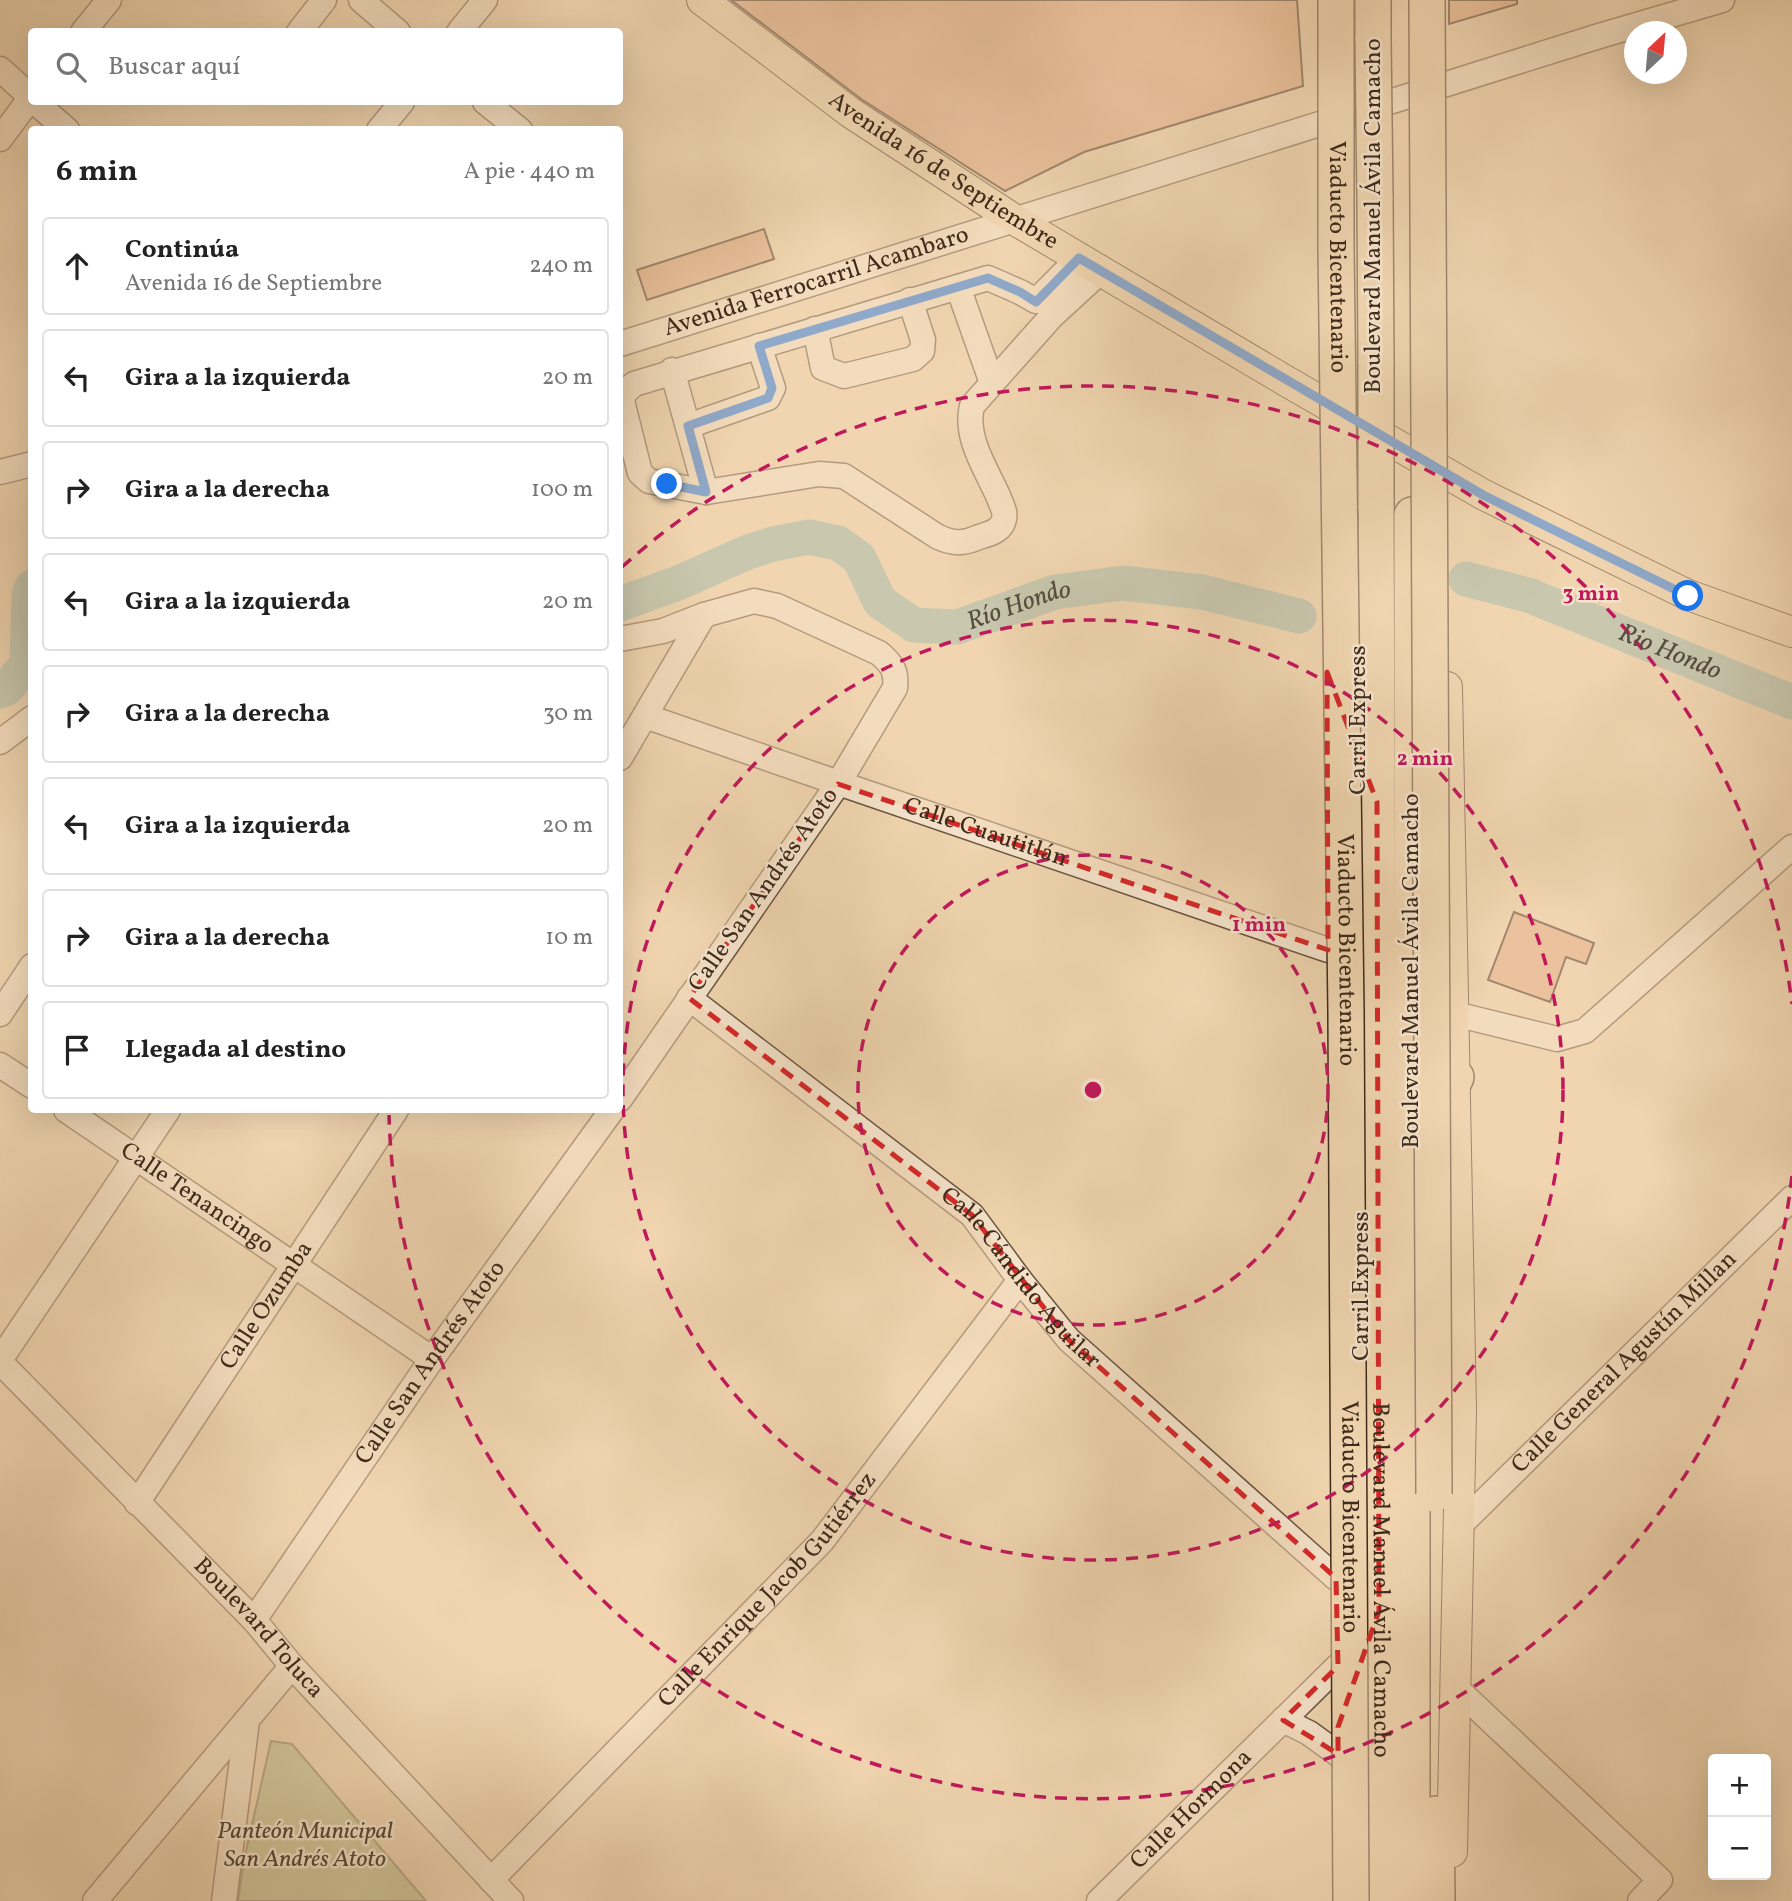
<!DOCTYPE html>
<html lang="es">
<head>
<meta charset="utf-8">
<style>
	body { margin:0; font-family:Vollkorn,serif; background:#f2f2f2; color:#222 }
	.controls { position:absolute; right:21px; bottom:21px; display:grid; overflow:hidden; border-radius:7px; box-shadow:0 7px 28px #0002 }
	.controls button { width:63px; height:63px; display:grid; place-items:center; padding:0; border:0; border-bottom:2px solid #e0e0e0; background:#fff; color:#222; font:35px sans-serif }
	.compass { position:absolute; left:1624px; top:21px; width:63px; height:63px; border-radius:50%; background:#fff; box-shadow:0 7px 28px #0002; rotate:26deg }
	.stop { position:absolute; width:21px; height:21px; margin:-16px; border:5px solid #1a73e8; border-radius:50%; background:#fff }
	.stop.end { background:#1a73e8; border-color:#fff; box-shadow:0 2px 7px #0008 }
	.list { margin:0; padding:0; list-style:none }
	h2 { display:flex; justify-content:space-between; align-items:center; height:91px; margin:0; padding:0 28px; font-size:30px }
	h2 small { font-size:23px; font-weight:400; color:#767676 }
	.list li { display:grid; grid-template-columns:46px 1fr auto; gap:21px; align-items:center; box-sizing:border-box; height:98px; margin:0 14px 14px; padding:0 14px; border:2px solid #e0e0e0; border-radius:7px }
	.list b { display:block; font-size:26px; white-space:nowrap }
	.list p { margin:0; font-size:23px; white-space:nowrap; color:#767676 }
	.list em { font-size:23px; font-style:normal; color:#767676 }
	.icon { flex:none; width:38px; height:38px; fill:none; stroke:currentColor; stroke-width:2; stroke-linecap:round; stroke-linejoin:round }
	.map { position:relative; flex:none; width:1792px; height:1901px; overflow:hidden }
	.search { position:absolute; background:#fff; box-shadow:0 7px 28px #0002; left:28px; top:28px; width:595px; height:77px; display:flex; align-items:center; gap:18px; box-sizing:border-box; padding:0 24px; border-radius:7px; color:#767676; font-size:26px }
	.panel { position:absolute; background:#fff; box-shadow:0 7px 28px #0002; left:28px; top:126px; width:595px; height:987px; border-radius:7px }
	.map>svg:first-child { display:block }
	.green { fill:#b6be8d; stroke:#7a7454; stroke-width:2 }
	.lines { fill:none; stroke-linecap:round; stroke-linejoin:round }
	.river { stroke:#9ab9ad; stroke-width:35 }
	.building { fill:#e5aa86; stroke:#3f2a1c; stroke-width:2 }
	.minor-casing { stroke:#6b5541; stroke-width:27 }
	.major-casing { stroke:#3f2a1c; stroke-width:32 }
	.highway-casing { stroke:#3f2a1c; stroke-width:38 }
	.minor { stroke:#f5e4cc; stroke-width:24 }
	.major { stroke:#f0d6b0; stroke-width:30 }
	.highway { stroke:#f0d6b0; stroke-width:35 }
	.highway-bridge-casing { stroke:#3f2a1c; stroke-width:38; stroke-linecap:butt }
	.highway-bridge { stroke:#f0d6b0; stroke-width:35 }
	.route { stroke:#1a73e8; stroke-width:9 }
	.marked { fill:none; stroke:#d62828; stroke-width:5; stroke-dasharray:14 9; stroke-linejoin:round }
	.ring { fill:none; stroke:#c2185b; stroke-width:3.5; stroke-dasharray:12 9 }
	.labels { text-anchor:middle; dominant-baseline:central; stroke-width:5; stroke-linejoin:round; paint-order:stroke }
	.street-label { font-size:24px; fill:#3f2a1c; stroke:#f5e4cc }
	.park-label { font-size:24px; font-style:italic; fill:#574833; stroke:#f5e4cc }
	.water-label { font-size:26px; font-style:italic; fill:#564e40; stroke:#f5e4cc }
	.centre { fill:#c2185b; stroke:#f5e4cc; stroke-width:3.5 }
	.ring-label { font-size:21px; text-anchor:middle; font-weight:bold; fill:#c2185b; stroke:#f5e4cc; stroke-width:5; stroke-linejoin:round; paint-order:stroke }
</style>
</head>
<body>
<div class="map">
<svg width="1792" height="1901" viewBox="0 0 1792 1901">
	<rect width="100%" height="100%" fill="#f0d6b0"/>
	<filter id="stains"><feTurbulence type="fractalNoise" baseFrequency=".00286" numOctaves="4"/><feColorMatrix values="0 0 0 0 .2 0 0 0 0 .09 0 0 0 0 .02 0 0 0 .5 -.17"/></filter>
	<radialGradient id="worn" r=".72"><stop offset=".6" stop-color="#630" stop-opacity="0"/><stop offset="1" stop-color="#630" stop-opacity=".3"/></radialGradient>
	<polygon class="green" points="271,1741 292,1744 426,1901 238,1901 244,1860"/>
	<g class="lines">
		<g class="river">
			<path id="s1" d="M1466,579L1528,595L1792,702"/>
			<path id="s2" d="M620,604L678,583L748,552L773,544L809,537L838,543L859,558L880,602L914,625L957,627L1055,592L1123,583L1202,592L1299,616"/>
			<polyline points="0,691 6,689 27,664 29,594 32,587"/>
		</g>
	</g>
	<g class="building">
		<polygon points="731,0 1297,0 1303,86 1084,152 1005,191 861,99"/>
		<polygon points="1449,0 1517,0 1517,4 1449,24"/>
		<polygon points="764,229 774,259 647,300 637,270"/>
		<polygon points="1514,912 1594,943 1586,964 1566,957 1550,1002 1488,980"/>
	</g>
	<g class="lines">
		<defs>
			<g id="minor">
				<polyline points="361,0 398,32"/>
				<polyline points="83,32 109,0"/>
				<polyline points="299,32 324,0"/>
				<polyline points="459,32 485,0"/>
				<polyline points="0,69 32,98"/>
				<polyline points="35,102 67,130"/>
				<polyline points="485,102 520,130"/>
				<polyline points="379,130 402,102"/>
				<polyline points="0,139 32,96"/>
				<path d="M1079,258L1036,301L1020,292L988,278L634,384L625,392L622,401L640,473L649,481L706,492L819,474L844,476L938,537C954,544 963,544 979,537C989,534 1002,531 1004,519C1006,512 1001,504 999,498C987,470 964,438 972,406L1051,317L1101,271"/>
				<polyline points="958,287 992,383"/>
				<polyline points="815,329 823,368 844,376 913,359 922,351 923,340 910,300"/>
				<path id="s3" d="M620,344L1596,37L1722,0"/>
				<polyline points="672,370 706,492"/>
				<polyline points="688,426 768,398 773,388 759,346"/>
				<polyline points="0,472 32,464"/>
				<path d="M620,639L663,631L704,615L754,601L777,606L879,653C892,664 897,671 895,688L838,784L620,1099"/>
				<path id="s4" d="M645,716C872,796 1101,871 1328,950"/>
				<polyline points="0,742 32,718"/>
				<polyline points="620,758 704,615"/>
				<path id="s5" d="M689,998L972,1215L1020,1280L1069,1340L1336,1578"/>
				<polyline points="0,1014 32,966"/>
				<polyline points="1455,1014 1557,1039 1585,1031 1792,847"/>
				<polyline points="0,1065 32,1086"/>
				<path id="s6" d="M66,1110L432,1359"/>
				<polyline points="0,1360 168,1110"/>
				<path id="s7" d="M0,1362L254,1620L292,1666L511,1901"/>
				<path id="s8" d="M137,1503L396,1110"/>
				<path id="s9" d="M1458,1527L1792,1198"/>
				<path id="s10" d="M254,1620L432,1359L612,1110"/>
				<polyline points="1455,1687 1660,1880 1640,1901"/>
				<polyline points="1283,1720 1309,1733 1338,1754"/>
				<path id="s11" d="M491,1880L822,1541L1020,1280"/>
				<polyline points="95,1901 292,1666"/>
				<polyline points="224,1901 247,1721"/>
				<path id="s12" d="M1099,1901L1338,1666"/>
			</g>
			<g id="major">
				<path id="s13" d="M702,0L851,113L1015,220L1286,381L1484,495L1688,595L1792,632"/>
				<polyline points="1447,687 1461,1410 1452,1852"/>
			</g>
			<g id="highway">
				<polyline points="1373,0 1373,40"/>
				<polyline points="1375,197 1376,364"/>
				<path id="s14" d="M1376,506L1381,1901"/>
				<polyline points="1429,1134 1456,1077"/>
				<polyline points="1436,1814 1437,1901"/>
				<polyline points="1412,1901 1412,515"/>
			</g>
		</defs>
		<use href="#minor" class="minor-casing"/>
		<use href="#major" class="major-casing"/>
		<use href="#highway" class="highway-casing"/>
		<use href="#minor" class="minor"/>
		<use href="#major" class="major"/>
		<use href="#highway" class="highway"/>
		<defs>
			<g id="highway-bridge">
				<path id="s15" d="M1336,0V248L1346,1012L1351,1901"/>
				<polyline points="1427,0 1434,1494"/>
				<polyline points="1373,40 1375,197"/>
				<polyline points="1376,364 1376,506"/>
			</g>
		</defs>
		<use href="#highway-bridge" class="highway-bridge-casing"/>
		<use href="#highway-bridge" class="highway-bridge"/>
	</g>
	<g class="lines">
		<polyline class="route" points="667,484 706,492 688,426 768,398 772,388 759,346 988,278 1020,292 1036,302 1079,258 1483,495 1688,596"/>
	</g>
	<path d="M0 0H1792V1901H0ZM1327,672L1377,802L1379,1611L1338,1727V1754L1283,1720L1338,1666L1336,1578L1069,1340L972,1215L689,998L838,784L1328,950Z" fill="#f0d6b0" fill-opacity=".55" fill-rule="evenodd"/>
	<path class="marked" d="M1327,672L1377,802L1379,1611L1338,1727V1754L1283,1720L1338,1666L1336,1578L1069,1340L972,1215L689,998L838,784L1328,950Z"/>
	<g class="ring">
		<circle cx="1093" cy="1090" r="235"/>
		<circle cx="1093" cy="1090" r="470"/>
		<path d="M1792 1176A704 704 0 0 1 389 1115M622 567A704 704 0 0 1 1792 1004"/>
	</g>
	<g class="labels">
		<g class="street-label">
			<text stroke="none"><textPath href="#s13" startOffset="296">Avenida 16 de Septiembre</textPath></text>
			<text transform="translate(1374 216) rotate(-90)">Boulevard Manuel Ávila Camacho</text>
			<text stroke="none"><textPath href="#s15" startOffset="257">Viaducto Bicentenario</textPath></text>
			<text stroke="none"><textPath href="#s3" startOffset="206">Avenida Ferrocarril Acambaro</textPath></text>
			<text transform="translate(1359 720) rotate(-90)">Carril Express</text>
			<text stroke="none"><textPath href="#s4" startOffset="360">Calle Cuautitlán</textPath></text>
			<text transform="translate(764 890) rotate(-55)">Calle San Andrés Atoto</text>
			<text stroke="none"><textPath href="#s15" startOffset="950">Viaducto Bicentenario</textPath></text>
			<text transform="translate(1412 971) rotate(-90)">Boulevard Manuel Ávila Camacho</text>
			<text stroke="none"><textPath href="#s6" startOffset="158">Calle Tenancingo</textPath></text>
			<text stroke="none"><textPath href="#s5" startOffset="436">Calle Cándido Aguilar</textPath></text>
			<text transform="translate(1362 1286) rotate(-90)">Carril Express</text>
			<text stroke="none"><textPath href="#s8" startOffset="236">Calle Ozumba</textPath></text>
			<text stroke="none"><textPath href="#s10" startOffset="312">Calle San Andrés Atoto</textPath></text>
			<text stroke="none"><textPath href="#s9" startOffset="234">Calle General Agustín Millan</textPath></text>
			<text stroke="none"><textPath href="#s15" startOffset="1517">Viaducto Bicentenario</textPath></text>
			<text stroke="none"><textPath href="#s14" startOffset="1074">Boulevard Manuel Ávila Camacho</textPath></text>
			<text stroke="none"><textPath href="#s11" startOffset="401">Calle Enrique Jacob Gutiérrez</textPath></text>
			<text stroke="none"><textPath href="#s7" startOffset="371">Boulevard Toluca</textPath></text>
			<text stroke="none"><textPath href="#s12" startOffset="130">Calle Hormona</textPath></text>
		</g>
		<g class="park-label">
			<text x="305" y="1832">Panteón Municipal<tspan x="305" dy="28">San Andrés Atoto</tspan></text>
		</g>
		<g class="water-label">
			<text stroke="none"><textPath href="#s2" startOffset="455">Río Hondo</textPath></text>
			<text stroke="none"><textPath href="#s1" startOffset="217">Rio Hondo</textPath></text>
		</g>
	</g>
	<circle cx="1093" cy="1090" r="10" class="centre"/>
	<g class="ring-label">
		<text x="1591" y="600">3 min</text>
		<text x="1425" y="765">2 min</text>
		<text x="1259" y="931">1 min</text>
	</g>
	<rect width="100%" height="100%" filter="url(#stains)"/>
	<rect width="100%" height="100%" fill="url(#worn)"/>
</svg>
<div class="controls">
<button>+</button>
<button>−</button>
</div>
<svg class="compass" viewBox="-18 -18 36 36"><path d="M0-13l5 13h-10z" fill="#e53935"/><path d="M0 13l5-13h-10z" fill="#767676"/></svg>
<div class="stop" style="left:1688px;top:596px"></div>
<div class="stop end" style="left:667px;top:484px"></div>
<div class="search"><svg class="icon" aria-label="search" viewBox="0 0 24 24"><circle cx="10" cy="10" r="6"/><path d="M15 15l6 6"/></svg>Buscar aquí</div>
<section class="panel">
<h2>6 min<small>A pie · 440 m</small></h2>
<ul class="list">
<li><svg class="icon" aria-label="ahead" viewBox="0 0 24 24"><path d="M12 20V5M6 11l6-6 6 6"/></svg><div><b>Continúa</b><p>Avenida 16 de Septiembre</p></div><em>240 m</em></li>
<li><svg class="icon" aria-label="left" viewBox="0 0 24 24"><path d="M17 20v-9H6M10 6l-5 5 5 5"/></svg><div><b>Gira a la izquierda</b></div><em>20 m</em></li>
<li><svg class="icon" aria-label="right" viewBox="0 0 24 24"><path d="M7 20v-9h11M14 6l5 5-5 5"/></svg><div><b>Gira a la derecha</b></div><em>100 m</em></li>
<li><svg class="icon" aria-label="left" viewBox="0 0 24 24"><path d="M17 20v-9H6M10 6l-5 5 5 5"/></svg><div><b>Gira a la izquierda</b></div><em>20 m</em></li>
<li><svg class="icon" aria-label="right" viewBox="0 0 24 24"><path d="M7 20v-9h11M14 6l5 5-5 5"/></svg><div><b>Gira a la derecha</b></div><em>30 m</em></li>
<li><svg class="icon" aria-label="left" viewBox="0 0 24 24"><path d="M17 20v-9H6M10 6l-5 5 5 5"/></svg><div><b>Gira a la izquierda</b></div><em>20 m</em></li>
<li><svg class="icon" aria-label="right" viewBox="0 0 24 24"><path d="M7 20v-9h11M14 6l5 5-5 5"/></svg><div><b>Gira a la derecha</b></div><em>10 m</em></li>
<li><svg class="icon" aria-label="arrive" viewBox="0 0 24 24"><path d="M6 21V4h12l-3 4 3 4H6"/></svg><div><b>Llegada al destino</b></div></li>
</ul>
</section>
</div>
</body>
</html>
